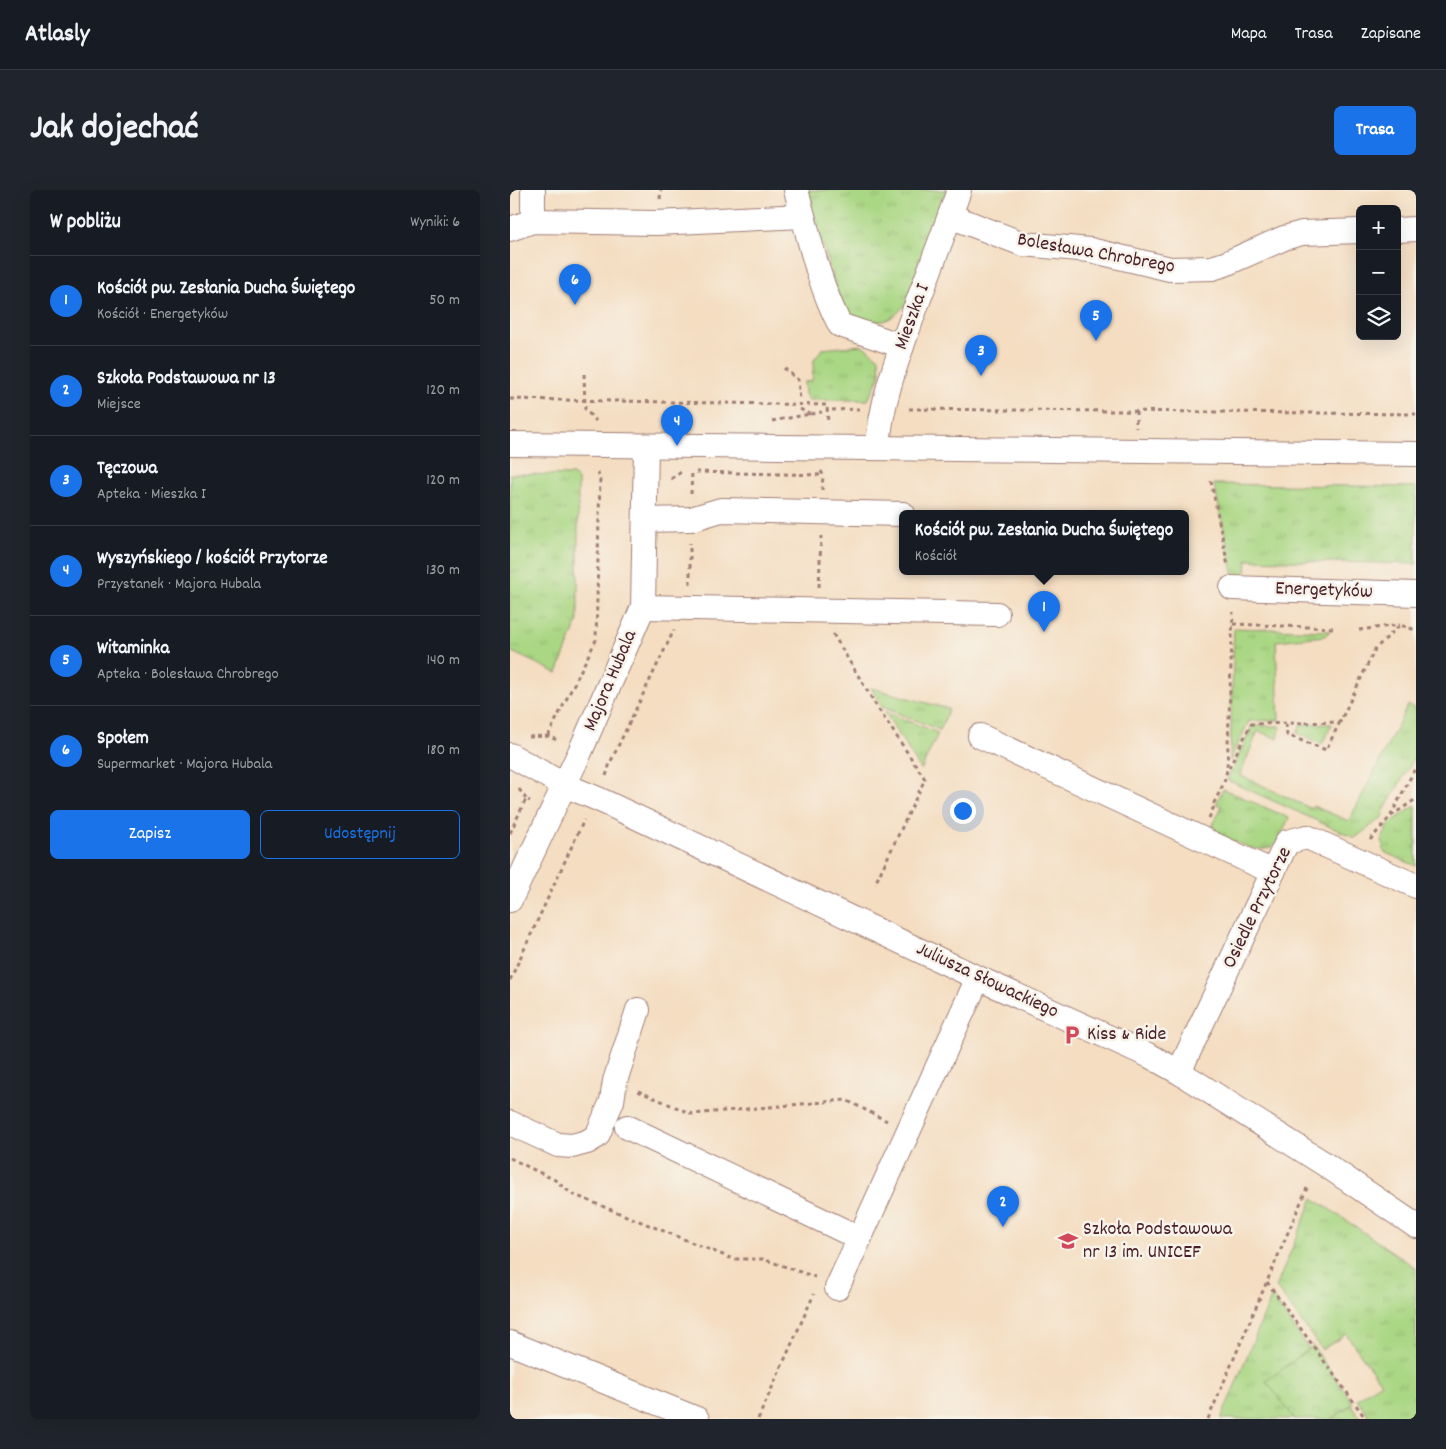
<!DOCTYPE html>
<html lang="pl">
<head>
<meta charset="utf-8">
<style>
	body { margin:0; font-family:Dekko,sans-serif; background:#20242c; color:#f1f3f6 }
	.controls { position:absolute; right:15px; top:15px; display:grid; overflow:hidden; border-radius:8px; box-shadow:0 5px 20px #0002 }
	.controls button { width:45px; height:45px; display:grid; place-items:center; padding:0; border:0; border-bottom:1px solid #363941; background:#171b24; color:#f1f3f6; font:25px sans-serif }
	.you { position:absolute; left:452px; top:620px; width:18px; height:18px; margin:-12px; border:4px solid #fff; border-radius:50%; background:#1a73e8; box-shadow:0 0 0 8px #1a73e833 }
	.badge { display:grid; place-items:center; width:32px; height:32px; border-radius:50%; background:#1a73e8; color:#fff; font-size:16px; font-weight:700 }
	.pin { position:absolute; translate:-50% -41px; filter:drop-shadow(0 1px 2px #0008) }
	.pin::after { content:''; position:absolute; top:26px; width:18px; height:15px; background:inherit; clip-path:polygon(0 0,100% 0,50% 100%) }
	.popup { position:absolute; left:389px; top:320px; width:290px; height:65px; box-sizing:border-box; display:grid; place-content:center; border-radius:8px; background:#171b24; filter:drop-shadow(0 1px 4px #0005); font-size:16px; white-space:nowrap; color:#9ea1a6 }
	.popup b { font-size:19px; color:#f1f3f6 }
	.popup::after { content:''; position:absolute; left:50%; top:100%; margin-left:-10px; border:10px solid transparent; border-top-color:#171b24 }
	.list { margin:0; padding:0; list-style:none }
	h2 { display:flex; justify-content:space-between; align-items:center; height:65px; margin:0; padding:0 20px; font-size:21px }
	h2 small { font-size:16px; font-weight:400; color:#9ea1a6 }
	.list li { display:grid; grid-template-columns:32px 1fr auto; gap:15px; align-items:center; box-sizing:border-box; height:90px; padding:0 20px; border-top:1px solid #363941 }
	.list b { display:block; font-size:19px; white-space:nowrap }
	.list p { margin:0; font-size:16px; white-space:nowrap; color:#9ea1a6 }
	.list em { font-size:16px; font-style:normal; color:#9ea1a6 }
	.actions { display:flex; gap:10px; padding:15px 20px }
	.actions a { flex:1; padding:11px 0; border:1px solid #1a73e8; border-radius:8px; text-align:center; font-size:18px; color:#1a73e8 }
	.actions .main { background:#1a73e8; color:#fff }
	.icon { flex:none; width:28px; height:28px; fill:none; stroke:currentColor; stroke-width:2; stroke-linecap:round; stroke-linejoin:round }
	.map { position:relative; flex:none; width:906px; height:1229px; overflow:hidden; border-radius:8px }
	header { display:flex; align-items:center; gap:30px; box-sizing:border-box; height:70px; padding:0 25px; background:#171b24; border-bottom:1px solid #363941 }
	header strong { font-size:24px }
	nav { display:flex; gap:28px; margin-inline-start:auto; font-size:18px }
	.intro { display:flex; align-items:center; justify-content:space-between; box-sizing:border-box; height:120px; padding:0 30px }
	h1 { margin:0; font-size:35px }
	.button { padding:12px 22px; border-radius:8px; background:#1a73e8; color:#fff; font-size:18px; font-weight:700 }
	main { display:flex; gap:30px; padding:0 30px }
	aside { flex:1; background:#171b24; border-radius:8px; box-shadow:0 5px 20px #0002 }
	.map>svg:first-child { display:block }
	.grass { fill:url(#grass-tufts); stroke:#7a7b58 }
	.park { fill:url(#park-crowns); stroke:#7a7b58 }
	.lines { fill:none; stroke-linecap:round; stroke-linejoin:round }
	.minor-casing { stroke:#9f7e76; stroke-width:26 }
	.path { stroke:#9f7e76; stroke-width:3; stroke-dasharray:4 4; stroke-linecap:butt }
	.minor { stroke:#fff; stroke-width:24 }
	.labels { text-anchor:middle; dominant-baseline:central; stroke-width:5; stroke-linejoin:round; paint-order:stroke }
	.street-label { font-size:20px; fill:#4a1f2b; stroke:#f7f3e8 }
	.poi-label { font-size:20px; fill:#4a1f2b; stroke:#f7f3e8; text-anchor:start }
</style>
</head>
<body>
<header>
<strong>Atlasly</strong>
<nav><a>Mapa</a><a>Trasa</a><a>Zapisane</a></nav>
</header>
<div class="intro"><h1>Jak dojechać</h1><a class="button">Trasa</a></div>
<main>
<aside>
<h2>W pobliżu<small>Wyniki: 6</small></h2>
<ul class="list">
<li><span class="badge">1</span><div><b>Kościół pw. Zesłania Ducha Świętego</b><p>Kościół · Energetyków</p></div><em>50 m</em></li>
<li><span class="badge">2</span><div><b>Szkoła Podstawowa nr 13</b><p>Miejsce</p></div><em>120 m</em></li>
<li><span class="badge">3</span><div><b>Tęczowa</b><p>Apteka · Mieszka I</p></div><em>120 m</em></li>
<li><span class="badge">4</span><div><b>Wyszyńskiego / kościół Przytorze</b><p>Przystanek · Majora Hubala</p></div><em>130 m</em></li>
<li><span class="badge">5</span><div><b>Witaminka</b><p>Apteka · Bolesława Chrobrego</p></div><em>140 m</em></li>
<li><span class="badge">6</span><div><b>Społem</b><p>Supermarket · Majora Hubala</p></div><em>180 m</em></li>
</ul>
<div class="actions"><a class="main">Zapisz</a><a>Udostępnij</a></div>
</aside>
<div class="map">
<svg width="906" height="1229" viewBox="0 0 906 1229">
	<defs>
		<pattern id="grass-tufts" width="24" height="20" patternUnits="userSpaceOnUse" patternTransform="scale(1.25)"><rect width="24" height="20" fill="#aad784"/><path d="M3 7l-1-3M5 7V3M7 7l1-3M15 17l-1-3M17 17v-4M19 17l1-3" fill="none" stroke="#94b872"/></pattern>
		<pattern id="park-crowns" width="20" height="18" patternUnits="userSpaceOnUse" patternTransform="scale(1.25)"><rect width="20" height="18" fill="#aad784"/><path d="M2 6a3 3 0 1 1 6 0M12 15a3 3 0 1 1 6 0" fill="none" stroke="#94b872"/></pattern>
	</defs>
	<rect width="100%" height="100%" fill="#f7f3e8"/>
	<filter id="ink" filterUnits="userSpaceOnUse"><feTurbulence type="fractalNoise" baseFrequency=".02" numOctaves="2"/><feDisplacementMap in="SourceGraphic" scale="10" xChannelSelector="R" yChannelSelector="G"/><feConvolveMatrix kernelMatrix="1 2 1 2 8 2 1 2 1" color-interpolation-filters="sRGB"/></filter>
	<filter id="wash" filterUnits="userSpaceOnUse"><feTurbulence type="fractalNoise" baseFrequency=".0096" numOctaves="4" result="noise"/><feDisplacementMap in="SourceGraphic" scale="20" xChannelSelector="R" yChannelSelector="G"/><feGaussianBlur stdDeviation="1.12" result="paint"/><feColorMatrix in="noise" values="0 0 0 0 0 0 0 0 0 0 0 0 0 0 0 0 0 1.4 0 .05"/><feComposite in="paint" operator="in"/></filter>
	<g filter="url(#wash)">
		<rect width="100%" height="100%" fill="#f4ddc1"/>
		<g class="grass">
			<path d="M296,0H437L398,111C392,119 384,128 373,131C357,135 337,125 330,110Z"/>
			<polygon points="352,155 369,168 370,185 358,210 299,210 295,204 294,192 302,191 304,170 312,159"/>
			<polygon points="0,284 63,285 68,289 68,430 47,483 0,461"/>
			<polygon points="704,294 906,297 906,374 737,370 736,385 733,388 724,387"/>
			<polygon points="724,438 820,441 815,446 766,451 769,530 739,531 720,571"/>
			<polygon points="361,498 439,519 430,540 372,517"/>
			<polygon points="898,515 906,519 906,565 873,622 874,626 845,648 717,590 742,536 770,536 768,549 748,541 730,585 802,619 803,616 839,631"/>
			<polygon points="375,522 428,543 411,580"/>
			<polygon points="791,534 822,534 812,554 787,543"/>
			<path d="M713,599L779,628C775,636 771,646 766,653C752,670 716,647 701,639L712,616L706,614Z"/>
			<polygon points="906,615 906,676 874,662 872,649 879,634"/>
			<polygon points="803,1008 906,1078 906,1229 861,1229 847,1209 871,1193 836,1144 812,1160 766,1097"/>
			<polygon points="762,1106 799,1159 757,1191 785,1229 711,1229"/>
			<polygon points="841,1215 851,1229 822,1229"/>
		</g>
		<polygon class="park" points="803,1156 843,1213 822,1229 785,1229 756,1191"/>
	</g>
	<g filter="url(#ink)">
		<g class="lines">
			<defs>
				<g id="minor">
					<path d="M286,0C299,46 308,93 330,135L392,156"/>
					<polyline points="440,26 513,54 580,60 660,79 702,78 715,74 774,48 792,43 850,41"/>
					<polyline points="23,31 23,0"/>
					<polyline points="0,39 23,31 146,33 293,26"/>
					<polyline points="887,40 906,39"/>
					<polyline points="0,254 906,264"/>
					<path d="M368,258C370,213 389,164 404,122C419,81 435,41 449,0"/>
					<polyline points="135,330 181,329 211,320 393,324"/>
					<polyline points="722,398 906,404"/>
					<polyline points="133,417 487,424"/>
					<polyline points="470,546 763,682"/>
					<polyline points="0,565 54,595 88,609 468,788 640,866 669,882 813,973 906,1036"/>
					<polyline points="0,710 70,562 133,417 136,256"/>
					<polyline points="669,882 777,652 797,647 906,696"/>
					<polyline points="0,933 48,955 62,956 77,952 87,946 102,911 105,891 128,820"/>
					<polyline points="117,937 349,1048"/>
					<polyline points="327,1098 468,788"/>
					<polyline points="0,1153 187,1229"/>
				</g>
			</defs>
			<use href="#minor" class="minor-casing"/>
			<g class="path">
				<polyline points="150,9 151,0"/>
				<polyline points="274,178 288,190 290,210"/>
				<polyline points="74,184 75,219 86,231"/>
				<polyline points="0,209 317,215 318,234"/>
				<polyline points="290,219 302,225"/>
				<polyline points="399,219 906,224"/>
				<polyline points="322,220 349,219"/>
				<polyline points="626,221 626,238"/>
				<polyline points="262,231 312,222"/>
				<polyline points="311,281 313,285 312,300"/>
				<polyline points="186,282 313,285"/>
				<polyline points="161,289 171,282 174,282"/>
				<polyline points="701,291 718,376"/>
				<polyline points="181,304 182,282"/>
				<polyline points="180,394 180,353"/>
				<polyline points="309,397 311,346"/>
				<polyline points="723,434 823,438"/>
				<polyline points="849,440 890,435"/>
				<polyline points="323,444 367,517 415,589 365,694"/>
				<polyline points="776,534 777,545 816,560 830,532"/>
				<polyline points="38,546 86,450 90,287 86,279"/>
				<polyline points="19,547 38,546 49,551"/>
				<polyline points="719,578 741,534 830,532 865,459 890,435 906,440"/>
				<polyline points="96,586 100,573 164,440"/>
				<polyline points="9,599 16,609"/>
				<polyline points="881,626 906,609"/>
				<polyline points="699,628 705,614 704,613 714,593 717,580 723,422"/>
				<polyline points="0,643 16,609 20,611"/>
				<polyline points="860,650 880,627 906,577"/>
				<polyline points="0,790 74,630"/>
				<polyline points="128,901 182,924 336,910 377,931"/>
				<polyline points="0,968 45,990 62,1004 223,1069 253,1069 305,1087"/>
				<polyline points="757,1092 856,1229"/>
				<polyline points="248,1229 304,1104"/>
				<polyline points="698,1229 797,998"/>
			</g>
			<use href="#minor" class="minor"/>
		</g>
	</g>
	<defs>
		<symbol id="parking-bare" viewBox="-9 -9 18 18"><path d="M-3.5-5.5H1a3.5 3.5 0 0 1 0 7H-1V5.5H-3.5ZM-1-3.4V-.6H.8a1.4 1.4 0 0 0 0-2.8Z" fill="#d1495b" stroke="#f7f3e8" stroke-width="2.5" paint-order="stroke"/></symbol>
		<symbol id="school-bare" viewBox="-9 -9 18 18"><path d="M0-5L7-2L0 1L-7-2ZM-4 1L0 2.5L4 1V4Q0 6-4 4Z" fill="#d1495b" stroke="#f7f3e8" stroke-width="2.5" paint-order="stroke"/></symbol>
	</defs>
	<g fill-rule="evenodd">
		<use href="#parking-bare" x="548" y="831" width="28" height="28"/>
		<use href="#school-bare" x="544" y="1037" width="28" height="28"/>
	</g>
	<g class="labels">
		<g class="street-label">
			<text transform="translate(586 64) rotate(10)">Bolesława Chrobrego</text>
			<text transform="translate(403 127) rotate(-70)">Mieszka I</text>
			<text transform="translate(814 401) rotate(2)">Energetyków</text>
			<text transform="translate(101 491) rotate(-67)">Majora Hubala</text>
			<text transform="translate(748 718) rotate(-64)">Osiedle Przytorze</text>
			<text transform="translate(477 791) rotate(25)">Juliusza Słowackiego</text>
		</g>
		<g class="poi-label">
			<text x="577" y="845">Kiss &amp; Ride</text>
			<text x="573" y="1040">Szkoła Podstawowa<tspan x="573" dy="23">nr 13 im. UNICEF</tspan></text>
		</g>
	</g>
</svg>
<div class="controls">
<button>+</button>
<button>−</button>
<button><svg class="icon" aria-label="layers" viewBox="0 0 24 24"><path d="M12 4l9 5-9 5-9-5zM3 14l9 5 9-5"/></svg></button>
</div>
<div class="you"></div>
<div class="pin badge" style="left:534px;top:442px">1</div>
<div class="popup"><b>Kościół pw. Zesłania Ducha Świętego</b>Kościół</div>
<div class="pin badge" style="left:493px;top:1037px">2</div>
<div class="pin badge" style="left:471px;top:186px">3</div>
<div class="pin badge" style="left:167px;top:256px">4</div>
<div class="pin badge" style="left:586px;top:151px">5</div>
<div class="pin badge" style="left:65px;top:115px">6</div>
</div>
</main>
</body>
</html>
